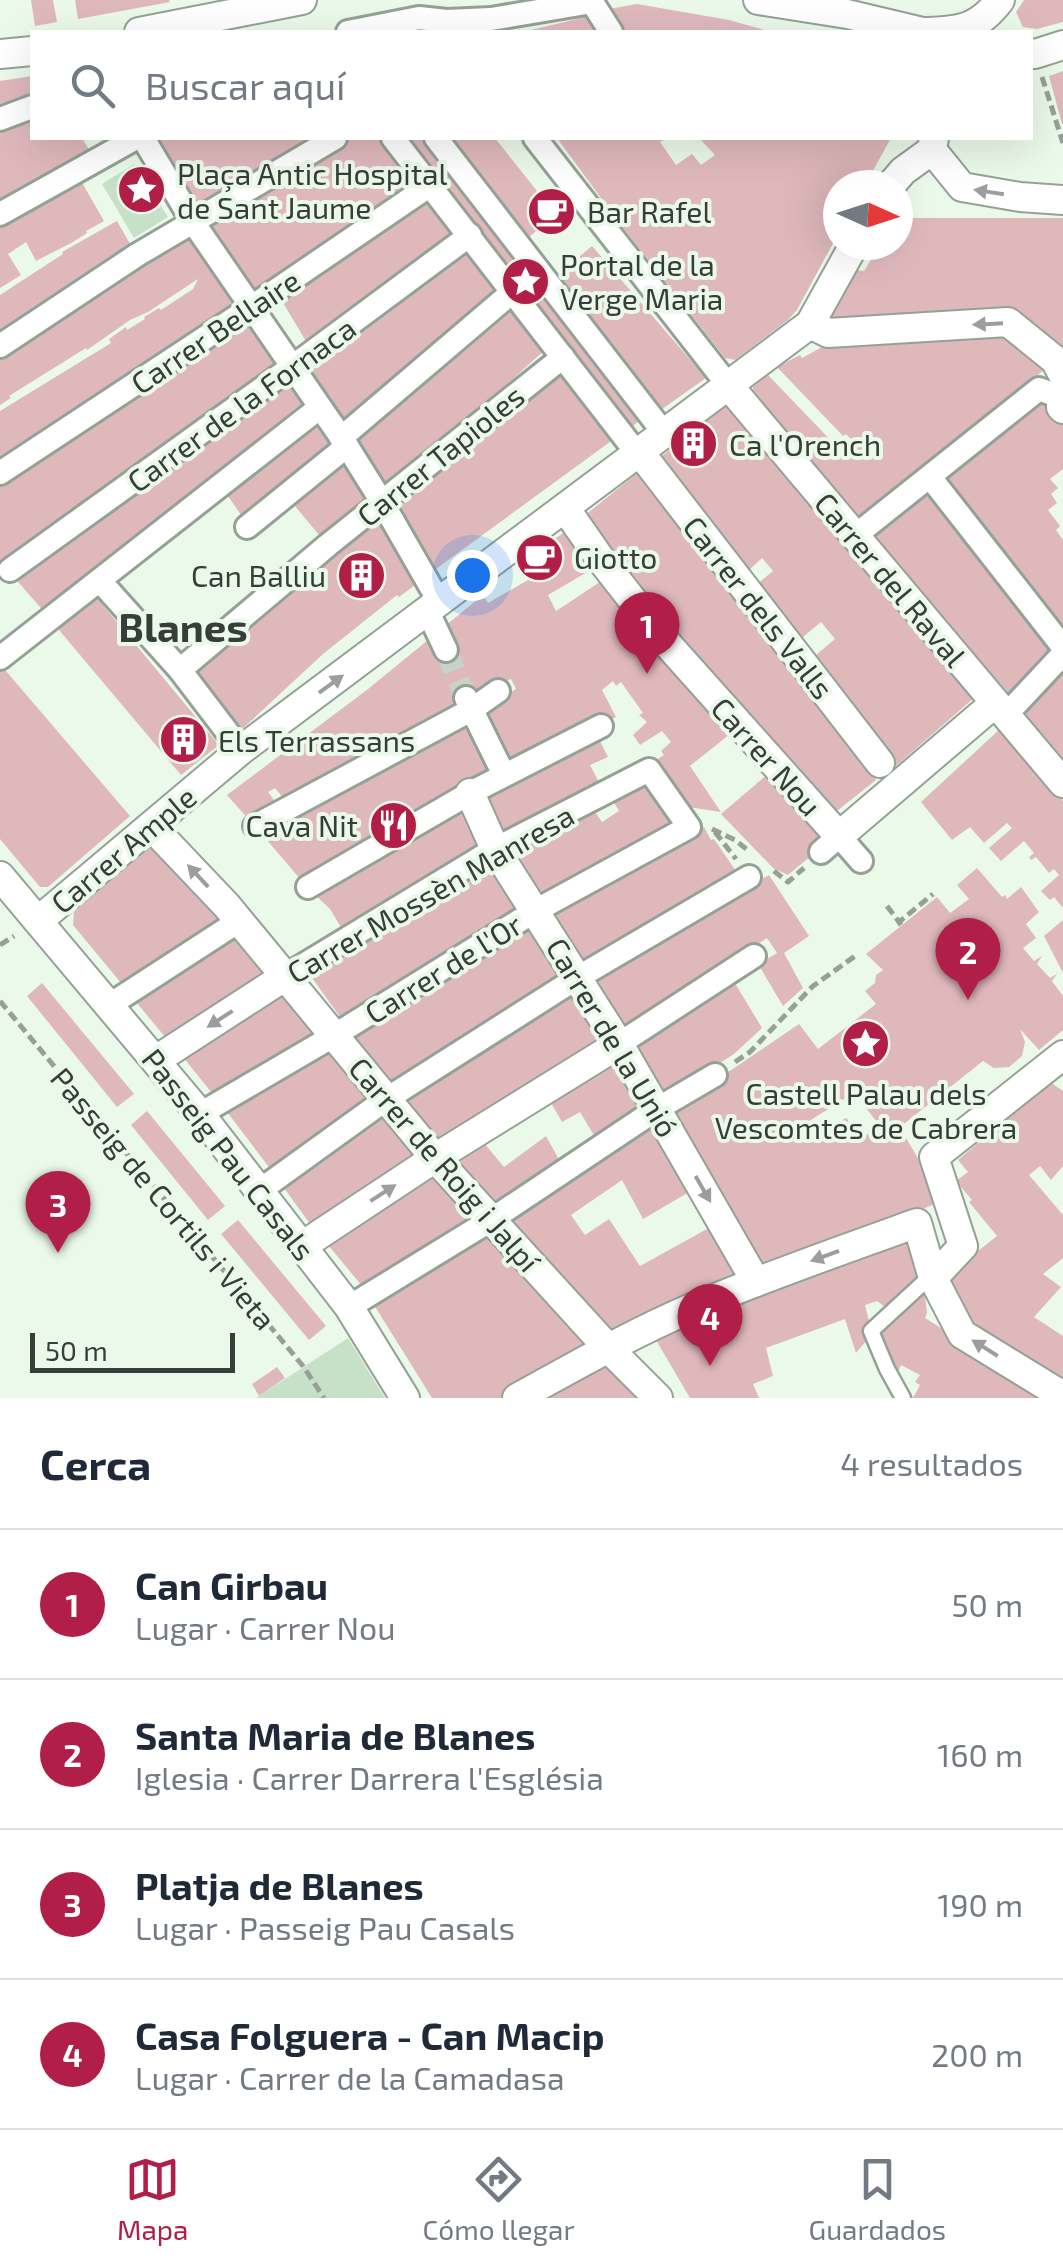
<!DOCTYPE html>
<html lang="es">
<head>
<meta charset="utf-8">
<style>
	body { margin:0; font-family:"Exo 2",sans-serif; background:#f6f6f7; color:#1f2937 }
	.compass { position:absolute; left:823px; top:170px; width:90px; height:90px; border-radius:50%; background:#fff; box-shadow:0 10px 40px #0002; rotate:93deg }
	.scale { position:absolute; left:30px; bottom:25px; width:205px; box-sizing:border-box; padding-left:10px; border:5px solid #373d38; border-top:0; font-size:28px; line-height:35px; white-space:nowrap; color:#373d38; -webkit-text-stroke:8px #ebf9eb; paint-order:stroke }
	.you { position:absolute; left:472px; top:575px; width:35px; height:35px; margin:-25px; border:8px solid #fff; border-radius:50%; background:#1a73e8; box-shadow:0 0 0 15px #1a73e833 }
	.badge { display:grid; place-items:center; width:65px; height:65px; border-radius:50%; background:#b11f48; color:#fff; font-size:32px; font-weight:700 }
	.pin { position:absolute; translate:-50% -82px; filter:drop-shadow(0 2px 5px #0008) }
	.pin::after { content:''; position:absolute; top:52px; width:35px; height:30px; background:inherit; clip-path:polygon(0 0,100% 0,50% 100%) }
	.list { margin:0; padding:0; list-style:none }
	h2 { display:flex; justify-content:space-between; align-items:center; height:130px; margin:0; padding:0 40px; font-size:42px }
	h2 small { font-size:32px; font-weight:400; color:#747a83 }
	.list li { display:grid; grid-template-columns:65px 1fr auto; gap:30px; align-items:center; box-sizing:border-box; height:150px; padding:0 40px; border-top:2px solid #e0e1e3 }
	.list b { display:block; font-size:38px; white-space:nowrap }
	.list p { margin:0; font-size:32px; white-space:nowrap; color:#747a83 }
	.list em { font-size:32px; font-style:normal; color:#747a83 }
	.icon { flex:none; width:55px; height:55px; fill:none; stroke:currentColor; stroke-width:2; stroke-linecap:round; stroke-linejoin:round }
	.map { position:relative; flex:none; width:1063px; height:1398px; overflow:hidden }
	.search { position:absolute; background:#fff; box-shadow:0 10px 40px #0002; left:30px; right:30px; top:30px; height:110px; display:flex; align-items:center; gap:25px; box-sizing:border-box; padding:0 35px; border-radius:0px; color:#747a83; font-size:38px }
	.sheet { height:730px; background:#fff }
	nav { display:flex; justify-content:space-around; align-items:center; box-sizing:border-box; height:140px; border-top:2px solid #e0e1e3; background:#fff; font-size:28px; color:#747a83 }
	nav a { display:grid; justify-items:center; gap:5px }
	nav .on { color:#b11f48 }
	.map>svg:first-child { display:block }
	.green { fill:#c6e1c8 }
	.building { fill:#dfb8bc; fill-rule:evenodd }
	.lines { fill:none; stroke-linecap:round; stroke-linejoin:round }
	.pedestrian-tunnel { stroke:#c7d3c7; stroke-width:22; stroke-dasharray:22 11; stroke-linecap:butt }
	.service-casing { stroke:#94a295; stroke-width:19 }
	.pedestrian-casing { stroke:#94a295; stroke-width:28 }
	.minor-casing { stroke:#94a295; stroke-width:32 }
	.path { stroke:#96a096; stroke-width:5; stroke-dasharray:10 5; stroke-linecap:butt }
	.service { stroke:#fff; stroke-width:14 }
	.pedestrian { stroke:#fff; stroke-width:22 }
	.minor { stroke:#fff; stroke-width:28 }
	.oneway { fill:#9b9e9c }
	.labels { text-anchor:middle; dominant-baseline:central; stroke-width:8; stroke-linejoin:round; paint-order:stroke }
	.poi-label { font-size:30px; fill:#373d38; stroke:#ebf9eb; text-anchor:start }
	.street-label { font-size:30px; fill:#373d38; stroke:#ebf9eb }
	.district-label { font-size:40px; font-weight:bold; fill:#373d38; stroke:#ebf9eb }
</style>
</head>
<body>
<div class="map">
<svg width="1063" height="1398" viewBox="0 0 1063 1398">
	<rect width="100%" height="100%" fill="#ebf9eb"/>
	<g class="green">
		<polygon points="134,164 168,217 134,238 102,184"/>
		<polygon points="348,1338 385,1398 256,1398"/>
	</g>
	<g class="building">
		<polygon points="31,0 53,0 57,22 35,26"/>
		<polygon points="75,0 169,0 170,2 78,19"/>
		<polygon points="1024,0 1063,0 1063,22 1037,29 1023,27 1016,12"/>
		<polygon points="637,4 729,20 772,32 615,32 603,10"/>
		<polygon points="593,15 605,32 527,32 527,31"/>
		<polygon points="1063,71 1063,124 1062,124 1049,76"/>
		<polygon points="32,76 32,93 0,104 0,81"/>
		<polygon points="32,118 32,138 82,138 91,153 0,205 0,130"/>
		<polygon points="153,138 318,138 197,211"/>
		<polygon points="349,138 382,138 418,184 252,297 203,221 257,188"/>
		<polygon points="406,138 429,138 529,267 514,277"/>
		<polygon points="445,138 495,138 556,215 524,241"/>
		<polygon points="557,138 667,138 660,142 676,165 692,154 701,165 715,155 699,138 891,138 865,185 838,185 838,234 797,310 788,320 735,360 725,358 617,220"/>
		<polygon points="77,174 104,221 86,231 87,233 73,242 36,261 26,242 8,254 21,275 0,288 0,218"/>
		<polygon points="426,199 456,235 310,348 279,296"/>
		<polygon points="898,218 1063,218 1063,349 1047,343 1047,335 1022,319 827,323 856,270 864,271 880,245 898,245"/>
		<polygon points="117,221 133,249 0,334 0,295 63,254 62,252"/>
		<polygon points="191,229 241,306 0,465 0,411 111,343 109,339 126,327 127,330 145,319 144,317 159,308 161,310 193,289 198,279 148,312 130,320 87,350 86,348 9,396 11,398 0,405 0,351"/>
		<polygon points="465,245 501,291 342,429 304,370"/>
		<polygon points="592,246 706,378 658,412 553,279"/>
		<polygon points="538,278 644,417 629,429 524,291"/>
		<polygon points="511,302 547,348 390,490 355,449 354,435"/>
		<polygon points="247,316 278,365 5,565 0,560 0,480"/>
		<polygon points="1003,333 1050,365 859,522 752,394 753,387 768,375 841,451 853,441 846,434 843,436 777,367 800,355 802,358 822,347 818,344"/>
		<polygon points="563,370 614,439 429,574 392,506"/>
		<polygon points="291,374 312,407 46,614 13,576"/>
		<polygon points="1039,395 1063,422 1063,469 1050,479 1058,488 1051,494 1057,503 1048,510 1060,526 1056,530 1063,540 1063,632 939,479"/>
		<polygon points="728,404 975,697 896,766 835,694 810,660 835,639 821,622 797,642 756,585 773,571 762,558 747,572 658,459"/>
		<polygon points="319,418 337,446 246,522 223,489"/>
		<polygon points="343,456 371,501 324,541 290,500"/>
		<polygon points="640,471 876,780 833,814 760,734 622,569 584,516"/>
		<polygon points="925,489 1057,649 1011,698 874,537 875,529"/>
		<polygon points="375,516 419,582 399,597 397,595 323,654 240,731 192,667"/>
		<polygon points="569,529 594,568 548,595 556,611 603,580 730,734 690,766 721,812 682,806 652,763 664,755 661,751 671,742 662,731 640,745 633,735 647,722 639,715 643,713 621,682 616,686 613,681 602,690 616,717 506,767 484,716 487,706 516,689 511,679 460,700 464,707 287,803 275,788 268,792 279,807 251,822 227,795 368,689 483,595 488,603 528,580 533,572 524,560"/>
		<polygon points="92,592 219,745 181,775 54,624"/>
		<polygon points="1063,663 1063,759 1021,709"/>
		<polygon points="0,664 130,816 48,887 40,887 0,839"/>
		<polygon points="470,716 496,773 302,881 259,831"/>
		<polygon points="1001,728 1063,801 1063,908 1054,897 1050,900 1041,891 1059,875 1054,869 1049,873 1036,857 1031,860 1029,857 1034,853 1024,841 1001,861 989,848 1012,828 1007,823 984,843 970,827 952,840 921,802"/>
		<polygon points="596,733 608,757 590,765 603,790 501,843 479,797"/>
		<polygon points="769,773 818,827 817,851 788,875 773,868 721,814"/>
		<polygon points="646,777 679,826 538,903 505,850 591,806 602,822 619,811 610,796"/>
		<polygon points="467,803 487,849 345,934 330,909 311,891"/>
		<polygon points="704,827 711,840 714,839 740,877 582,969 546,915"/>
		<polygon points="146,848 159,848 225,926 132,984 121,983 73,925 74,912"/>
		<polygon points="493,856 526,907 343,1021 307,971"/>
		<path d="M977,868L1002,897L1005,895L1007,899L1021,887L1039,912L1026,924L1036,938L1023,948L1034,961L1042,956L1037,964L1050,978L1057,974L1052,981L1063,996V1030L1039,1050L1020,1029L1025,1042L1022,1056L1009,1067L994,1068L983,1061L890,1135L902,1131L943,1201L766,1270L674,1109L799,1024L818,1049L876,1004L865,991L875,983L876,975L883,970L866,954L937,897L950,913L969,899L957,885ZM854,1093L884,1131L873,1137L871,1133L855,1138L847,1118L803,1136L798,1128Z"/>
		<polygon points="769,875 809,936 784,953 803,988 783,1006 758,964 777,953 767,938 623,1033 587,980"/>
		<polygon points="534,919 568,973 389,1088 351,1033"/>
		<polygon points="1063,920 1063,973 1044,936"/>
		<polygon points="234,935 272,978 170,1043 132,997"/>
		<polygon points="733,980 762,1028 734,1054 667,1097 631,1044"/>
		<polygon points="42,983 134,1094 117,1107 27,996"/>
		<polygon points="573,987 607,1040 441,1144 399,1097"/>
		<polygon points="280,988 319,1035 215,1097 179,1052"/>
		<polygon points="328,1045 369,1101 272,1171 224,1108"/>
		<polygon points="615,1053 648,1109 598,1142 580,1112 562,1122 546,1094"/>
		<polygon points="1050,1082 1063,1091 1063,1166 1051,1180 1040,1166 1029,1175 1063,1215 1063,1258 1043,1274 1061,1287 1034,1317 1063,1336 1063,1386 963,1322 940,1281 997,1236 969,1202 972,1200 956,1181 968,1172 958,1160"/>
		<polygon points="381,1110 425,1156 313,1228 279,1181"/>
		<polygon points="147,1111 225,1206 208,1220 131,1125"/>
		<polygon points="655,1121 696,1188 643,1219 622,1180 571,1215 585,1235 609,1219 640,1266 716,1224 744,1277 611,1343 501,1220"/>
		<polygon points="546,1136 562,1165 493,1210 449,1157 479,1137 504,1167"/>
		<polygon points="433,1169 480,1218 367,1292 324,1240"/>
		<polygon points="238,1220 326,1326 309,1340 221,1234"/>
		<polygon points="488,1228 595,1347 503,1398 432,1398 374,1305"/>
		<polygon points="913,1230 921,1277 885,1307 877,1301 865,1305 869,1321 868,1339 856,1353 845,1319 766,1348 773,1376 753,1384 759,1398 690,1398 653,1335"/>
		<polygon points="924,1288 927,1313 925,1318 1051,1398 913,1398 920,1385 915,1382 920,1375 901,1365 897,1375 877,1337 884,1323"/>
		<polygon points="607,1356 643,1398 528,1398"/>
		<polygon points="277,1367 285,1378 259,1396 252,1384"/>
	</g>
	<g class="lines">
		<polyline class="pedestrian-tunnel" points="446,650 466,698"/>
		<defs>
			<polyline id="service" points="903,1398 887,1369 871,1331 922,1284 933,1278"/>
			<g id="pedestrian">
				<polyline points="348,32 419,18 447,21 491,19 592,2 611,32"/>
				<polyline points="0,119 32,107"/>
				<polyline points="143,138 193,222 347,446 382,502 440,603"/>
				<polyline points="393,138 636,452"/>
				<polyline points="436,138 664,433"/>
				<polyline points="535,138 728,385"/>
				<polyline points="0,214 136,138"/>
				<polyline points="0,346 137,255 335,138"/>
				<polyline points="341,438 524,282"/>
				<polyline points="0,473 244,312 429,186"/>
				<polyline points="930,477 1063,647"/>
				<polyline points="247,527 347,446"/>
				<polyline points="856,535 1039,389 1060,397"/>
				<polyline points="10,570 307,356 470,235"/>
				<polyline points="100,581 180,670 241,750"/>
				<polyline points="428,612 446,650"/>
				<polyline points="0,658 319,408"/>
				<polyline points="180,670 328,545 563,357"/>
				<polyline points="466,698 504,775"/>
				<polyline points="1005,716 1063,654"/>
				<polyline points="255,826 471,710 498,691"/>
				<polyline points="821,852 839,836 861,861"/>
				<polyline points="308,887 470,793 601,726"/>
				<polyline points="108,1006 239,921"/>
				<polyline points="619,1044 754,956"/>
				<polyline points="200,1114 335,1035 535,911 689,827 649,770 495,849 284,977"/>
				<polyline points="259,1191 385,1100 577,978 749,877"/>
				<polyline points="349,1307 491,1220 657,1109 715,1075"/>
			</g>
			<g id="minor">
				<polyline points="758,0 847,14 923,32"/>
				<polyline points="139,32 302,0"/>
				<path d="M927,32C961,31 979,28 1000,0"/>
				<polyline points="1030,53 1035,54 1063,45"/>
				<polyline points="0,54 32,51"/>
				<polyline points="934,138 932,150 962,187 1020,197 1063,200"/>
				<polyline points="891,185 903,171 932,150"/>
				<polyline points="810,324 828,333 1008,322 1055,360 1063,375"/>
				<polyline points="728,385 1063,783"/>
				<polyline points="1063,389 1061,407 1063,409"/>
				<polyline points="638,450 880,763"/>
				<polyline points="565,508 602,561 663,639 839,836 995,703"/>
				<polyline points="470,793 495,849 619,1044 756,1282"/>
				<polyline points="151,826 227,906 435,1158 608,1348 658,1398"/>
				<polyline points="0,876 200,1114 349,1307 405,1398"/>
				<polyline points="38,921 241,750 810,324 854,245"/>
				<polyline points="156,1060 284,977"/>
				<polyline points="302,1246 435,1158 619,1044"/>
				<polyline points="933,1278 963,1246 934,1157 1063,1055"/>
				<path d="M517,1398C575,1366 633,1333 694,1307C767,1276 843,1250 917,1223L933,1278L962,1334L1063,1396"/>
			</g>
		</defs>
		<use href="#service" class="service-casing"/>
		<use href="#pedestrian" class="pedestrian-casing"/>
		<use href="#minor" class="minor-casing"/>
		<g class="path">
			<polyline points="1042,77 1063,143"/>
			<polyline points="712,829 735,840 750,852"/>
			<polyline points="715,832 736,859"/>
			<polyline points="774,871 788,882 804,868"/>
			<polyline points="887,906 899,922"/>
			<polyline points="901,925 899,922 933,894"/>
			<polyline points="0,945 14,936"/>
			<polyline points="0,1001 303,1366 324,1398"/>
			<polyline points="735,1062 750,1052 813,986 858,954"/>
		</g>
		<use href="#service" class="service"/>
		<use href="#pedestrian" class="pedestrian"/>
		<use href="#minor" class="minor"/>
	</g>
	<defs><path id="oneway-solid" d="M-6-.8H1V-3.2L6.5 0L1 3.2V.8H-6Z" transform="scale(2.5)"/></defs>
	<g class="oneway">
		<use href="#oneway-solid" transform="translate(989 192) rotate(-171)"/>
		<use href="#oneway-solid" transform="translate(988 324) rotate(177)"/>
		<use href="#oneway-solid" transform="translate(331 684) rotate(-36)"/>
		<use href="#oneway-solid" transform="translate(198 876) rotate(-133)"/>
		<use href="#oneway-solid" transform="translate(220 1019) rotate(147)"/>
		<use href="#oneway-solid" transform="translate(703 1189) rotate(60)"/>
		<use href="#oneway-solid" transform="translate(383 1193) rotate(-33)"/>
		<use href="#oneway-solid" transform="translate(825 1256) rotate(160)"/>
		<use href="#oneway-solid" transform="translate(985 1348) rotate(-148)"/>
	</g>
	<defs>
		<symbol id="sight-disc" viewBox="-11 -11 22 22"><circle r="9.5" fill="#b11f48" stroke="#ebf9eb"/><path d="M0-6L1.8-2.2L6-1.7L2.9 1.2L3.7 5.4L0 3.3L-3.7 5.4L-2.9 1.2L-6-1.7L-1.8-2.2Z" fill="#fff"/></symbol>
		<symbol id="cafe-disc" viewBox="-11 -11 22 22"><circle r="9.5" fill="#b11f48" stroke="#ebf9eb"/><path d="M-5.5-4.5H6V0H3Q3 3.5 0 3.5H-2.5Q-5.5 3.5-5.5 0ZM3-3.2v2h1.7v-2ZM-6 4.5H4V6H-6Z" fill="#fff"/></symbol>
		<symbol id="building-disc" viewBox="-11 -11 22 22"><circle r="9.5" fill="#b11f48" stroke="#ebf9eb"/><path d="M-4-6H4V6H1V3H-1V6H-4ZM-2.5-4.3h1.7v1.8h-1.7ZM.8-4.3h1.7v1.8H.8ZM-2.5-1h1.7V.8h-1.7ZM.8-1h1.7V.8H.8Z" fill="#fff"/></symbol>
		<symbol id="restaurant-disc" viewBox="-11 -11 22 22"><circle r="9.5" fill="#b11f48" stroke="#ebf9eb"/><path d="M-5-6h1v4h1v-4h1v4h1v-4h1v5L-1.5 .5V6h-2V.5L-5-1ZM5-6V6H3V1.5H1.5Q1.5-4 5-6Z" fill="#fff"/></symbol>
	</defs>
	<g fill-rule="evenodd">
		<use href="#sight-disc" x="114" y="162" width="55" height="55"/>
		<use href="#cafe-disc" x="524" y="184" width="55" height="55"/>
		<use href="#sight-disc" x="498" y="254" width="55" height="55"/>
		<use href="#building-disc" x="666" y="416" width="55" height="55"/>
		<use href="#cafe-disc" x="512" y="530" width="55" height="55"/>
		<use href="#building-disc" x="334" y="548" width="55" height="55"/>
		<use href="#building-disc" x="156" y="712" width="55" height="55"/>
		<use href="#restaurant-disc" x="366" y="798" width="55" height="55"/>
		<use href="#sight-disc" x="838" y="1016" width="55" height="55"/>
	</g>
	<g class="labels">
		<g class="poi-label">
			<text x="177" y="173">Plaça Antic Hospital<tspan x="177" dy="34">de Sant Jaume</tspan></text>
			<text x="587" y="211">Bar Rafel</text>
			<text x="560" y="264">Portal de la<tspan x="560" dy="34">Verge Maria</tspan></text>
			<text x="729" y="444">Ca l'Orench</text>
			<text x="574" y="557">Giotto</text>
			<text x="326" y="575" text-anchor="end">Can Balliu</text>
			<text x="218" y="740">Els Terrassans</text>
			<text x="358" y="825" text-anchor="end">Cava Nit</text>
			<text x="866" y="1093" text-anchor="middle">Castell Palau dels<tspan x="866" dy="34">Vescomtes de Cabrera</tspan></text>
		</g>
		<g class="street-label">
			<text transform="translate(215 331) rotate(-34)">Carrer Bellaire</text>
			<text transform="translate(241 404) rotate(-36)">Carrer de la Fornaca</text>
			<text transform="translate(440 455) rotate(-39)">Carrer Tapioles</text>
			<text transform="translate(891 579) rotate(50)">Carrer del Raval</text>
			<text transform="translate(759 607) rotate(52)">Carrer dels Valls</text>
			<text transform="translate(767 756) rotate(48)">Carrer Nou</text>
			<text transform="translate(123 849) rotate(-40)">Carrer Ample</text>
			<text transform="translate(430 893) rotate(-30)">Carrer Mossèn Manresa</text>
			<text transform="translate(443 968) rotate(-32)">Carrer de l'Or</text>
			<text transform="translate(613 1037) rotate(59)">Carrer de la Unió</text>
			<text transform="translate(229 1154) rotate(52)">Passeig Pau Casals</text>
			<text transform="translate(445 1164) rotate(49)">Carrer de Roig i Jalpí</text>
			<text transform="translate(164 1198) rotate(50)">Passeig de Cortils i Vieta</text>
		</g>
		<g class="district-label">
			<text x="183" y="626">Blanes</text>
		</g>
	</g>
</svg>
<svg class="compass" viewBox="-18 -18 36 36"><path d="M0-13l5 13h-10z" fill="#e53935"/><path d="M0 13l5-13h-10z" fill="#747a83"/></svg>
<div class="scale">50 m</div>
<div class="you"></div>
<div class="pin badge" style="left:647px;top:674px">1</div>
<div class="pin badge" style="left:968px;top:1000px">2</div>
<div class="pin badge" style="left:58px;top:1253px">3</div>
<div class="pin badge" style="left:710px;top:1366px">4</div>
<div class="search"><svg class="icon" aria-label="search" viewBox="0 0 24 24"><circle cx="10" cy="10" r="6"/><path d="M15 15l6 6"/></svg>Buscar aquí</div>
</div>
<section class="sheet">
<h2>Cerca<small>4 resultados</small></h2>
<ul class="list">
<li><span class="badge">1</span><div><b>Can Girbau</b><p>Lugar · Carrer Nou</p></div><em>50 m</em></li>
<li><span class="badge">2</span><div><b>Santa Maria de Blanes</b><p>Iglesia · Carrer Darrera l'Església</p></div><em>160 m</em></li>
<li><span class="badge">3</span><div><b>Platja de Blanes</b><p>Lugar · Passeig Pau Casals</p></div><em>190 m</em></li>
<li><span class="badge">4</span><div><b>Casa Folguera - Can Macip</b><p>Lugar · Carrer de la Camadasa</p></div><em>200 m</em></li>
</ul>
</section>
<nav>
<a class="on"><svg class="icon" aria-label="map" viewBox="0 0 24 24"><path d="M3 6l6-2 6 2 6-2v14l-6 2-6-2-6 2zM9 4v14M15 6v14"/></svg>Mapa</a>
<a><svg class="icon" aria-label="directions" viewBox="0 0 24 24"><path d="M12 3l9 9-9 9-9-9zM9 14v-3h6M13 9l2 2-2 2"/></svg>Cómo llegar</a>
<a><svg class="icon" aria-label="saved" viewBox="0 0 24 24"><path d="M7 4h10v16l-5-4-5 4z"/></svg>Guardados</a>
</nav>
</body>
</html>
